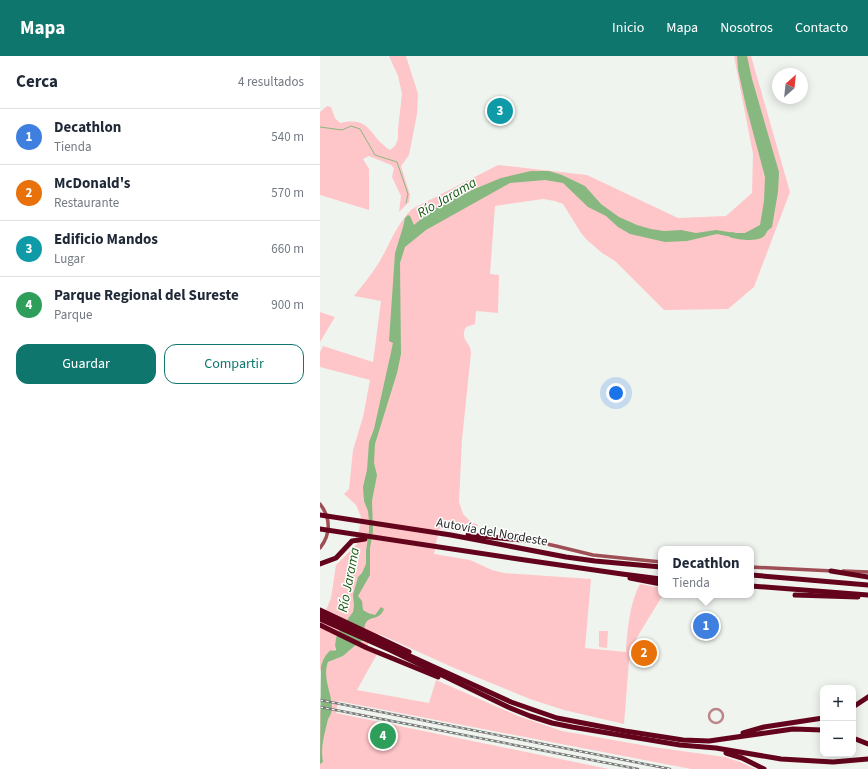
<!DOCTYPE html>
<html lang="es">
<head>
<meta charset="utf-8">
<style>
	body { margin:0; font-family:"Source Sans 3",sans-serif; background:#f2f2f3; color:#1f2937 }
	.controls { position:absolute; right:12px; bottom:12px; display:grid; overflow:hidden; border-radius:8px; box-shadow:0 2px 10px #0003 }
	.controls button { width:36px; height:36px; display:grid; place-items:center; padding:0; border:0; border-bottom:1px solid #e0e1e3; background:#fff; color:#1f2937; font:20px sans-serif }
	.compass { position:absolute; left:452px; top:12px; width:36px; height:36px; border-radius:50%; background:#fff; box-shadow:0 2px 10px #0003; rotate:27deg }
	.you { position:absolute; left:296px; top:337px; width:14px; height:14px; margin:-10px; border:3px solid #fff; border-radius:50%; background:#1a73e8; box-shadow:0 0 0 6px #1a73e833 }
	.badge { display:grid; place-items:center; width:26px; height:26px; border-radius:50%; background:#0f766e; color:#fff; font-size:13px; font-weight:700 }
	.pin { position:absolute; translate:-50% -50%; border:2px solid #fff; box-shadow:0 1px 4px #0006 }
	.popup { position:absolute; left:338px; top:490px; width:96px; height:52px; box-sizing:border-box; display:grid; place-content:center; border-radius:8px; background:#fff; filter:drop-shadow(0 1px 3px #0005); font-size:13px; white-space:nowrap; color:#747a83 }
	.popup b { font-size:15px; color:#1f2937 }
	.popup::after { content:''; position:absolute; left:50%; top:100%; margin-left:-8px; border:8px solid transparent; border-top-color:#fff }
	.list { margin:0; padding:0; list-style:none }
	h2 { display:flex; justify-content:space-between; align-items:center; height:52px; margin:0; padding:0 16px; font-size:17px }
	h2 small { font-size:13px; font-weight:400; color:#747a83 }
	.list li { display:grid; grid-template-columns:26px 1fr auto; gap:12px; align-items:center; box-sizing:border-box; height:56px; padding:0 16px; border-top:1px solid #e0e1e3 }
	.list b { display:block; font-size:15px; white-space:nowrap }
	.list p { margin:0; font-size:13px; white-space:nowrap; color:#747a83 }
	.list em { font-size:13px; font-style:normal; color:#747a83 }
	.actions { display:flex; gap:8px; padding:12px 16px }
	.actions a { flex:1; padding:9px 0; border:1px solid #0f766e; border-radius:12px; text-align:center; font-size:14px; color:#0f766e }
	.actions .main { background:#0f766e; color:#fff }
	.map { position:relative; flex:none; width:548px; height:713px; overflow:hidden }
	header { display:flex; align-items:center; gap:24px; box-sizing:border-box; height:56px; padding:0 20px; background:#0f766e; color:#fff }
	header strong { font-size:19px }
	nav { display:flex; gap:22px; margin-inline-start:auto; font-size:14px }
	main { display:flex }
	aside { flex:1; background:#fff }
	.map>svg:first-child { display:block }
	.green { fill:#fec6c8 }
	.water { fill:#87b880 }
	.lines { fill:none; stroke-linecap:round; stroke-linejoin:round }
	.stream { stroke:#87b880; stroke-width:1 }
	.river { stroke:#87b880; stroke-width:5.5 }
	.street { stroke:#be8588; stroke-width:2.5 }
	.secondary { stroke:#9e4f55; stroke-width:3.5 }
	.highway { stroke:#63041c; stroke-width:5 }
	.rail-casing { stroke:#767976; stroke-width:2.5 }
	.rail { stroke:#fff; stroke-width:1; stroke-dasharray:3; stroke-linecap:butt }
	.labels { text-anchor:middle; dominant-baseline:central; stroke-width:3; stroke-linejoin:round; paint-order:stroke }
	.street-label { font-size:13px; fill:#2a2c2a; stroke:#fff }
	.water-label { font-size:14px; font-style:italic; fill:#185c11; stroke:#fff }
</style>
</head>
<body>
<header>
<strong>Mapa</strong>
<nav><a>Inicio</a><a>Mapa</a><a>Nosotros</a><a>Contacto</a></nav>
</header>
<main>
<aside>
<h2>Cerca<small>4 resultados</small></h2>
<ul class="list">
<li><span class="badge" style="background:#3f7fe0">1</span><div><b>Decathlon</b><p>Tienda</p></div><em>540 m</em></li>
<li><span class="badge" style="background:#e8710a">2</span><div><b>McDonald's</b><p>Restaurante</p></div><em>570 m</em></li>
<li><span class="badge" style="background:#0f9aa8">3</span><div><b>Edificio Mandos</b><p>Lugar</p></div><em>660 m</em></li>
<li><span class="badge" style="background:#2e9e5b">4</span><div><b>Parque Regional del Sureste</b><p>Parque</p></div><em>900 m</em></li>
</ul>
<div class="actions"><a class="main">Guardar</a><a>Compartir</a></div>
</aside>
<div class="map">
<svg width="548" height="713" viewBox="0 0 548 713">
	<rect width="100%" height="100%" fill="#f0f4ef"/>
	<g class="green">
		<path d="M69,0H86L98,38L97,58L89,99L81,110L90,139L89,146L79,156L81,140L72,121L74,112L71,109L49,100L43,103L49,113V154L0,139V56L7,50L11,51L15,62L20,67C52,60 47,79 70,94L75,90L78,83V73L82,38L78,20Z"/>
		<path d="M414,0H431L470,136L434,231L408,253L344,254L295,205L282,197L267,184L261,177L243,148L235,145L223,143L175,150L170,218L179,219L178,257L156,255L155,268L146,271C139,284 151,286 151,297L142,383L139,446L143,458L150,465L158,469L154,476L119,473L114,498L150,504L172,514L184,517L271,523L265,592L306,596C307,575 310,546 320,528L341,532V539H348L341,542L316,583L309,605L304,668L244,654L210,643L132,611L59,578L49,586L45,594L57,598L37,634L109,647L116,624L198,660L242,675L333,691L405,701L420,706L435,713H371L18,645L16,657L289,713H0V654L10,656L12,646L5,627L4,616L8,606L23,600L38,587L43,584L30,578L16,582L15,589L16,592L0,615V619V569L11,542L16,509L37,488L41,461L36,449L24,438L29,433L33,394L43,361L50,324L0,311V296L3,290L53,306L61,245L34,240C42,230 51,219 58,208C70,189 75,170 92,153L178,109L267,119L358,162L406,160L432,137L433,98Z"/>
		<polygon points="0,256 15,261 0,286"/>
		<polygon points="279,575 288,575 287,592 279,591"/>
	</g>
	<path class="water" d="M417,0H427L432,23L459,116L458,136L452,171L445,177L428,182L412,181L397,178L367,185L345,186L310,178L298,171L286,160L268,151L243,127L225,124L190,127L106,174L85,191L80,207L81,298L77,317L55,388L54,407L57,419L52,445L53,475L50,492V519L38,540L42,545L43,554L48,557L55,559L61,551L64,553C57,570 42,552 44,584L38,587L23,600L8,606C0,626 20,648 8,663C5,677 0,691 3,706L0,708L1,611C3,603 5,599 11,594L12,595L16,594L15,589L16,582L19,575L33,556L34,550L33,539L38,521L42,517L46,508V495L49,475V465L48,455L44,445L43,431L47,414L49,386L54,373L73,287L69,285L75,197L83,171L85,162L88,159L90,160L94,169L112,154L152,134L181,122L211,115H229L242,119L265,130L281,148L299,161L317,169L331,173L344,175L361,174L376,177L396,174L415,177H425L440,169L444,145L445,121L426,50L418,14Z"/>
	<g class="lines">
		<polyline class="stream" points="0,71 22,74 31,70 40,73 55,99 77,106 88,138 86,147"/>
		<path class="river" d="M412,179C419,181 435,183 441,179C444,178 444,174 446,171"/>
		<circle class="street" cx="396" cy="660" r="7"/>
		<g class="secondary">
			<path d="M0,448C11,462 11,478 0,492"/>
			<polyline points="213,485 236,490 273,499 341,506"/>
			<polyline points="431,511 513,515"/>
			<polyline points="523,515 548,516"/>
		</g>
		<g class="highway">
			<polyline points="0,459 131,479 246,501 275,505 341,511"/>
			<polyline points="0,473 205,504 302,518 341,523"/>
			<polyline points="148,479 213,485"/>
			<polyline points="0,508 16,502 32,485 45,483"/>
			<polyline points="511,515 548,521"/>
			<polyline points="431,519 548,529"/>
			<polyline points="310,522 341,528"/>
			<polyline points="431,530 548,539"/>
			<polyline points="475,539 538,541"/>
			<polyline points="0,554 89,596"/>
			<polyline points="0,559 191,646 237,662 305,675 363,684 389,685 473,673 503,674"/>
			<polyline points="0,563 70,594 188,651 210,660 232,667 252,671 360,689 396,692 461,703 513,706 548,703"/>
			<polyline points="0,569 47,592 118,621"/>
			<polyline points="533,651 548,641"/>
			<polyline points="423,677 444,671 503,662"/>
			<polyline points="533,682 548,688"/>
			<polyline points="406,697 422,702 444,713"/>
		</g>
		<defs>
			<g id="rail">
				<polyline points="0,644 350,713"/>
				<polyline points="0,651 318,713"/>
			</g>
		</defs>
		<use href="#rail" class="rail-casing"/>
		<use href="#rail" class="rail"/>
	</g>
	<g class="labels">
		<g class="street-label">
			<text transform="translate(172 476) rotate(10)">Autovía del Nordeste</text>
		</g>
		<g class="water-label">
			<text transform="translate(127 142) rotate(-30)">Río Jarama</text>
			<text transform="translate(29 524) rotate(-79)">Río Jarama</text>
		</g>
	</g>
</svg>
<div class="controls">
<button>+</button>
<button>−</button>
</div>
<svg class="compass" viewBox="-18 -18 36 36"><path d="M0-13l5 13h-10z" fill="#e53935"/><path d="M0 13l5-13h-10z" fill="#747a83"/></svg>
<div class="you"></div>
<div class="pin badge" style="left:386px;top:570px;background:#3f7fe0">1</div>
<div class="popup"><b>Decathlon</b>Tienda</div>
<div class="pin badge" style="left:324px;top:597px;background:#e8710a">2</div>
<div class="pin badge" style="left:180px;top:55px;background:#0f9aa8">3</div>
<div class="pin badge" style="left:63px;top:680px;background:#2e9e5b">4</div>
</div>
</main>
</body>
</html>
